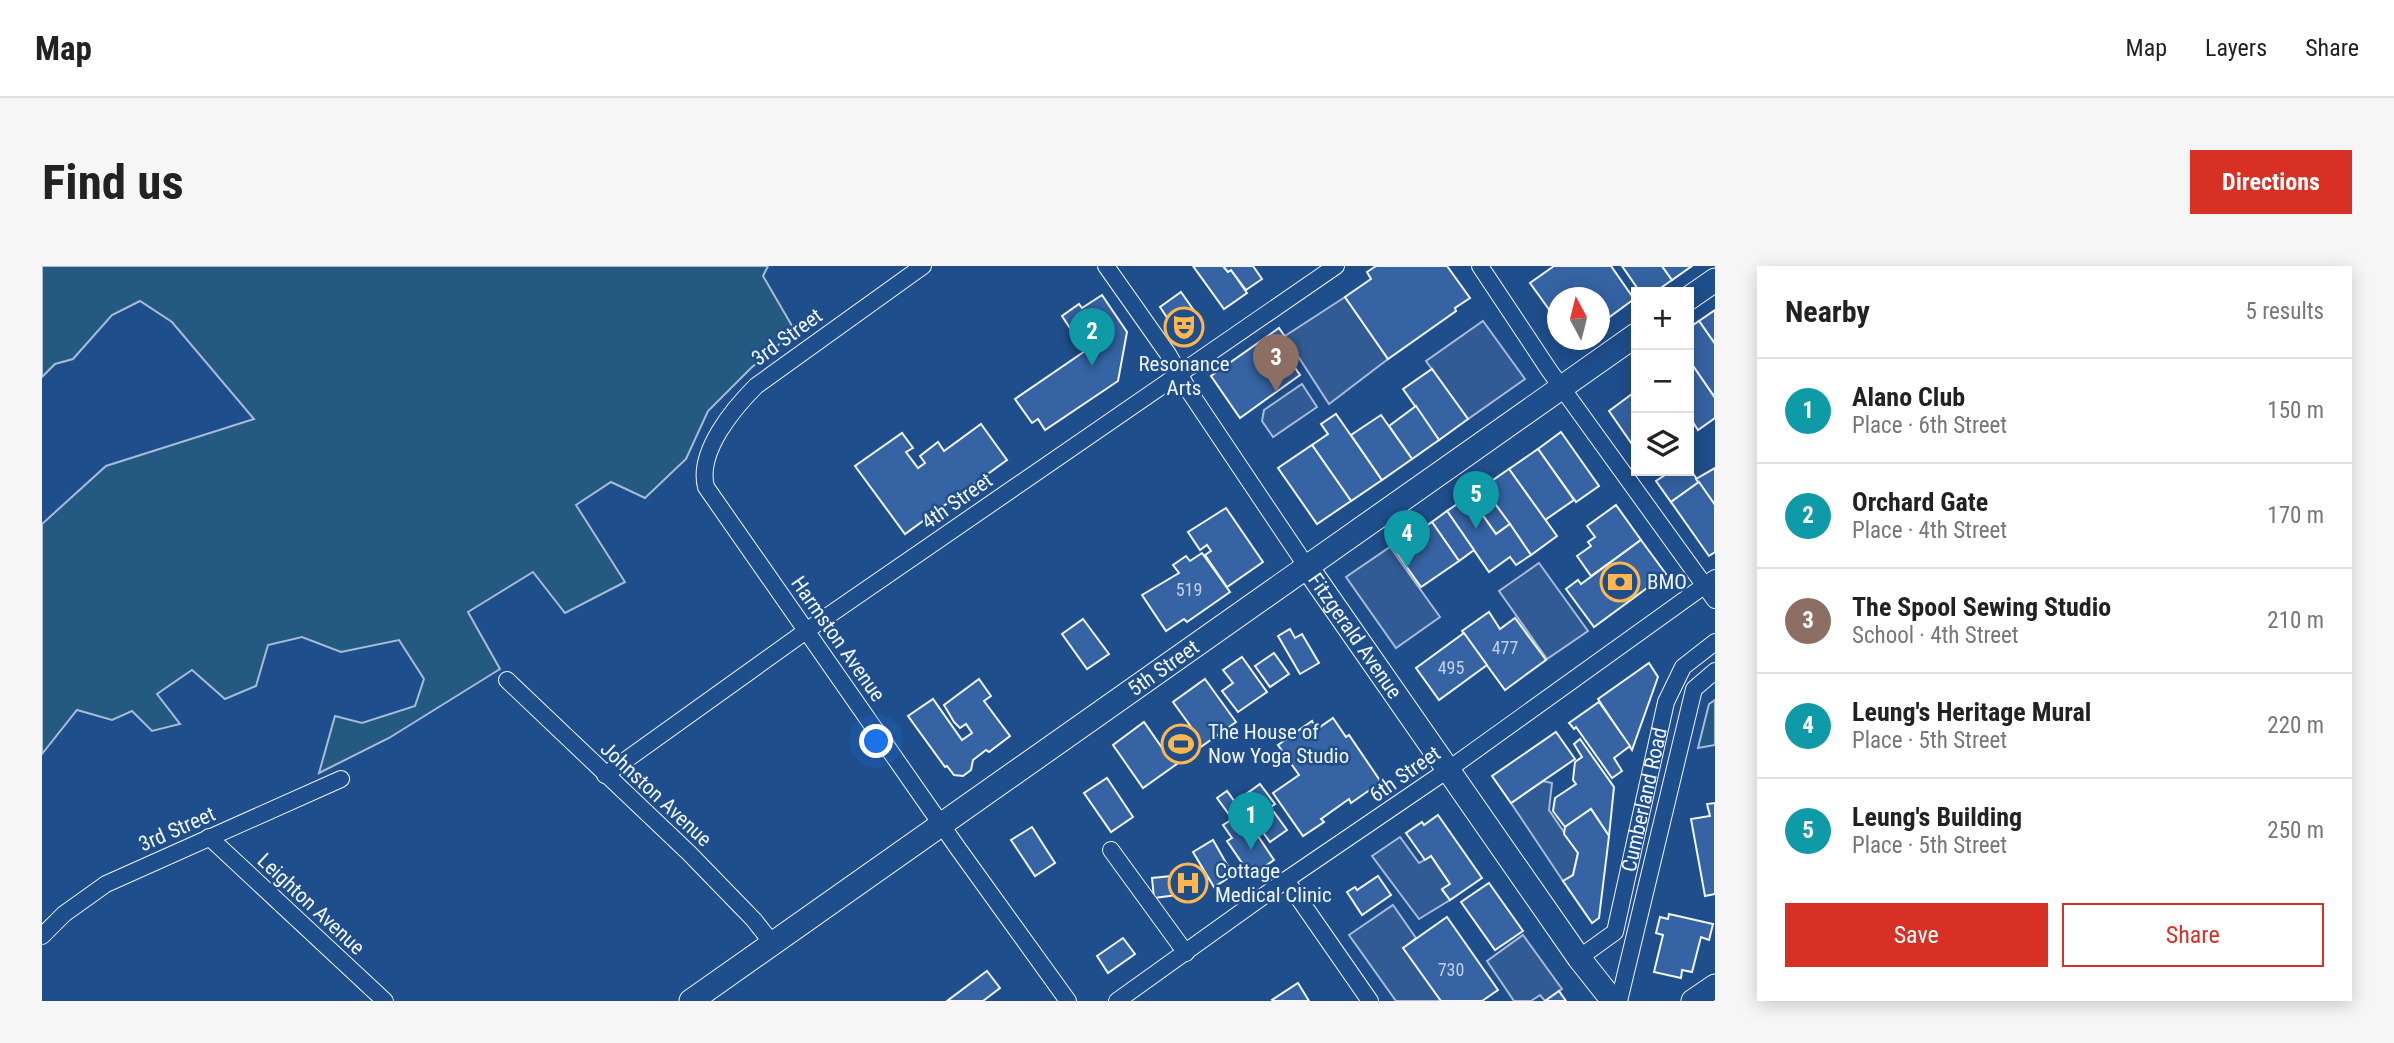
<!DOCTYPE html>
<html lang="en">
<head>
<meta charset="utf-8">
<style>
	body { margin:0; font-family:"Roboto Condensed",sans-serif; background:#f6f6f6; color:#222 }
	.controls { position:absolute; right:21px; top:21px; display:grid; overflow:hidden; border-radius:0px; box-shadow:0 4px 18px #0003 }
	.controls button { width:63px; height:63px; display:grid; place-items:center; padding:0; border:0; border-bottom:2px solid #e0e0e0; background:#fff; color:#222; font:35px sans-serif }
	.compass { position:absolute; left:1505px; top:21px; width:63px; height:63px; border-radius:50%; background:#fff; box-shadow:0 4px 18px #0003; rotate:353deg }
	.you { position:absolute; left:835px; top:476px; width:24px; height:24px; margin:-18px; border:5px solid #fff; border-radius:50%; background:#1a73e8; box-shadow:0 0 0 10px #1a73e833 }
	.badge { display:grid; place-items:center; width:46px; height:46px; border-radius:50%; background:#d93025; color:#fff; font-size:23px; font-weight:700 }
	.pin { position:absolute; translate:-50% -58px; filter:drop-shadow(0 2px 4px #0008) }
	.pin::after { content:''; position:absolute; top:37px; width:24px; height:21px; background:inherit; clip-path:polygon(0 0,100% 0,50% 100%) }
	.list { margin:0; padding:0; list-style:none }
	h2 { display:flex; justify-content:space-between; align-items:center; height:91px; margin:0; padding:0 28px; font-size:30px }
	h2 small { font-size:23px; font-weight:400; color:#767676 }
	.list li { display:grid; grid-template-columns:46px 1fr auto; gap:21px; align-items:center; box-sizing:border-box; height:105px; padding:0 28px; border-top:2px solid #e0e0e0 }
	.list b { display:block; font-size:26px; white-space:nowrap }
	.list p { margin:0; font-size:23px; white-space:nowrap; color:#767676 }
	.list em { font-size:23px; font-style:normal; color:#767676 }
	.actions { display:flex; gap:14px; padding:21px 28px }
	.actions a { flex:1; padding:16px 0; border:2px solid #d93025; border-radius:0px; text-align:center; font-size:24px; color:#d93025 }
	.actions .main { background:#d93025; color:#fff }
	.icon { flex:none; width:38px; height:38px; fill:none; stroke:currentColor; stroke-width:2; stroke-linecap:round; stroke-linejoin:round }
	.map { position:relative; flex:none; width:1673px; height:735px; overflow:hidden; border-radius:0px }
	header { display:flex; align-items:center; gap:42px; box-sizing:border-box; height:98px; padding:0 35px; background:#fff; border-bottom:2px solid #e0e0e0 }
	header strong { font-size:33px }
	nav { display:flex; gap:38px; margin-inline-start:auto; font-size:24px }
	.intro { display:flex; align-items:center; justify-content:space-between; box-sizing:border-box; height:168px; padding:0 42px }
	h1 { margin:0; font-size:49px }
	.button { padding:18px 32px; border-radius:0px; background:#d93025; color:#fff; font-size:24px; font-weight:700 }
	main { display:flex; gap:42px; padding:0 42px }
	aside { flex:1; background:#fff; border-radius:0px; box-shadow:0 4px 18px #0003 }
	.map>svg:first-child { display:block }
	.green { fill:#245a82; stroke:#a8bbd7; stroke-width:2 }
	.parking { fill:#305b95; stroke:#a8bbd7; stroke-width:2 }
	.building { fill:#3563a3; stroke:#f2f6ff; stroke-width:2 }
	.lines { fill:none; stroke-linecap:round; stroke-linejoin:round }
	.street-casing { stroke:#f2f6ff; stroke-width:18 }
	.secondary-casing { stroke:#f2f6ff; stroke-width:25 }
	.street { stroke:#1f4e8c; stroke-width:16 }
	.secondary { stroke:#1f4e8c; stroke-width:23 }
	.labels { text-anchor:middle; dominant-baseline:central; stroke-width:5; stroke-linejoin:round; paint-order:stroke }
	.number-label { font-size:18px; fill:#c3d1e8 }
	.street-label { font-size:21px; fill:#f2f6ff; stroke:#1f4e8c }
	.poi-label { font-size:21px; fill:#f2f6ff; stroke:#1f4e8c; text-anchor:start }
</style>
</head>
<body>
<header>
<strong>Map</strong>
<nav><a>Map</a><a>Layers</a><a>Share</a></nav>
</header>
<div class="intro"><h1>Find us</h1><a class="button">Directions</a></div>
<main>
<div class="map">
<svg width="1673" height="735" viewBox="0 0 1673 735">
	<rect width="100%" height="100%" fill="#1f4e8c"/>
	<g class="green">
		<polygon points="0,0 726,0 721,10 753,65 709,102 666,145 644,193 603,232 569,216 534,239 583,316 523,347 491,306 426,346 458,403 347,472 277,507 293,450 320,457 373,440 382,413 357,374 299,386 260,371 226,379 214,420 183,433 150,404 115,428 138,458 110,465 90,445 70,454 35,444 0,488 0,258 64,200 212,153 130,56 98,35 70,49 31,93 13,98 0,111"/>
		<polygon points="1673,434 1673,479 1656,482 1667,438"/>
	</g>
	<g class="parking">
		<polygon points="1303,31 1346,93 1287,138 1243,70"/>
		<polygon points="1441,55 1483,113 1426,153 1384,95"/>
		<polygon points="1260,118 1275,141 1231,171 1220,155 1222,144"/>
		<polygon points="1348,281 1398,351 1354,382 1304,311"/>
		<polygon points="1497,297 1546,365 1505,393 1457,325"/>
		<polygon points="1501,515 1510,517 1507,544 1536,587 1531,609 1521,615 1469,537"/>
		<polygon points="1358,571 1377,597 1389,590 1408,618 1400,624 1408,634 1377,653 1330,590"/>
		<polygon points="1351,639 1374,672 1362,682 1399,735 1354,735 1307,669"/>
		<polygon points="1481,669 1520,723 1503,735 1498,729 1489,735 1472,735 1445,695"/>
	</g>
	<g class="building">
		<polygon points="1151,0 1181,0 1186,6 1189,4 1205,27 1182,43"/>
		<polygon points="1181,0 1211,0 1220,13 1204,24 1189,4 1186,6"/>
		<polygon points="1334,0 1405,0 1428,32 1413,42 1414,45 1346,93 1303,31 1329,13 1325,6"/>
		<polygon points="1512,0 1569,0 1592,33 1558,58 1558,32 1516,32 1516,56 1488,17"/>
		<polygon points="1580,0 1620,0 1630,14 1613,26 1598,26"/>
		<polygon points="1620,0 1650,0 1630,14"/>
		<polygon points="1139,26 1160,56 1138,71 1118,41"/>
		<polygon points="1060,29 1085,66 1076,115 1003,164 996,153 990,157 973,133 1043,85 1020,50 1037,38 1040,42"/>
		<polygon points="1673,44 1673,78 1657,55"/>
		<polygon points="1657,55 1673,78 1673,128 1671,129 1647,94 1647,62"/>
		<polygon points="1237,62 1253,85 1245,90 1258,109 1198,152 1169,110"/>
		<polygon points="1647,94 1673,132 1673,152 1656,164 1647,150"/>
		<polygon points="1390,103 1426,153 1397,174 1361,123"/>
		<polygon points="1594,125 1594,184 1567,145"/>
		<polygon points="1374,140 1397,174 1370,193 1347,160"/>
		<polygon points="1294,148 1340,214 1309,235 1270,179 1286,168 1279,158"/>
		<polygon points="1339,149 1370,193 1340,214 1309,169"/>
		<polygon points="939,158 965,194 863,268 813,200 860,167 871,182 864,186 876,202 883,197 878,190 896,176 902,185"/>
		<polygon points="1519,166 1557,220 1534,236 1496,183"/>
		<polygon points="1270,179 1309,235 1275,258 1236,202"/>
		<polygon points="1496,183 1532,234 1503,254 1467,203"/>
		<polygon points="1647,202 1657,216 1629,236 1614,215 1629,205 1647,205"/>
		<polygon points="1673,202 1673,239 1654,213"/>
		<polygon points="1467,203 1515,270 1489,289 1441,221"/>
		<polygon points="1657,216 1673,239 1673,286 1667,290 1629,236"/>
		<polygon points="1440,220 1468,258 1454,268 1427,230"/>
		<polygon points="1427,230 1454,268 1468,258 1489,289 1474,299 1468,291 1447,306 1405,245"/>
		<polygon points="1574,239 1599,274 1549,310 1535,290 1549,280 1546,276 1553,271 1545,260"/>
		<polygon points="1184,242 1221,296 1185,321 1163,289 1169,285 1165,279 1158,284 1146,266"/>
		<polygon points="1405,245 1432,284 1417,295 1390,256"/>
		<polygon points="1390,256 1417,295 1379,321 1352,283"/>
		<polygon points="1599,274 1624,308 1552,361 1524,323 1536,314 1539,318"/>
		<polygon points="1160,287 1188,326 1145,356 1142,353 1124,365 1100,329 1137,307 1131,299 1144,290 1148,295"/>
		<polygon points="1447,346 1458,363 1473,352 1504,394 1463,424 1420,365"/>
		<polygon points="1041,353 1067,388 1045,403 1020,368"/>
		<polygon points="1248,363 1253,372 1260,368 1277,397 1258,408 1236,370"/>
		<polygon points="1422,367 1445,399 1397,434 1374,402"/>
		<polygon points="1232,387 1247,408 1228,421 1213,400"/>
		<polygon points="1200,391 1225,426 1196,446 1180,425 1191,417 1181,404"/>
		<polygon points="1607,397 1616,411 1590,484 1556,433"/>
		<polygon points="937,413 949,430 942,435 968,470 947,486 944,484 931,494 929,504 921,510 912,509 905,500 903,501 866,450 891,433 920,474 930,467 924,458 918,462 912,456 902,439"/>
		<polygon points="1163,413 1194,456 1101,522 1071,479 1102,456 1123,486 1152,465 1131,436"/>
		<polygon points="1557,436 1588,480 1572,492 1580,505 1570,512 1534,461 1532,463 1527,457"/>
		<polygon points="1291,452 1304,471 1307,469 1339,516 1309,537 1307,533 1279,553 1282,556 1261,570 1231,527 1257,509 1236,479 1270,455 1275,463"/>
		<polygon points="1514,466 1533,493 1469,537 1450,510"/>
		<polygon points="1538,473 1572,521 1567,570 1549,543 1523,561 1511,545 1513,532 1534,518 1531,514 1533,496 1540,491 1532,478"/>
		<polygon points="1065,512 1091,551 1069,566 1042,527"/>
		<polygon points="1218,518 1233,538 1222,546 1225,550 1232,546 1245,564 1228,576 1215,558 1221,554 1218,549 1208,556 1204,550 1194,558 1175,532 1185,525 1193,536"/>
		<polygon points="1673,537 1673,628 1663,630 1649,553 1668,550 1665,538"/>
		<polygon points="1549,543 1567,570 1557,652 1550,657 1521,615 1531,609 1536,587 1522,568 1523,561"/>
		<polygon points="1396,549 1440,612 1408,634 1400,623 1408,618 1389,590 1383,594 1364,567 1380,556 1382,559"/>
		<polygon points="1189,554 1197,566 1208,558 1232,594 1209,610 1185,575 1190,572 1181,559"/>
		<polygon points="990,561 1013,597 993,610 969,574"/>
		<polygon points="1171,574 1191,609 1172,621 1151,586"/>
		<polygon points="1149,608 1152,633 1143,634 1142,628 1112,632 1110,612"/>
		<polygon points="1336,610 1349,629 1320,649 1305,626 1313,621 1315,624"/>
		<polygon points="1447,617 1481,665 1453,684 1419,636"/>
		<polygon points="1627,648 1671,658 1667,674 1659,671 1650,706 1640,704 1639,712 1612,706 1621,669 1614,667 1618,651 1626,653"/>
		<polygon points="1405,651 1456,724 1440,735 1399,735 1361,682"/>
		<polygon points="1081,672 1093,688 1066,707 1055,690"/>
		<polygon points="945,705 958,722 941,735 905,735"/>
		<polygon points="1256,717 1267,735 1231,735 1230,734"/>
		<polygon points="1517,725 1524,735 1503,735"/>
	</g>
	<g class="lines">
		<defs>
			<g id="street">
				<path d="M881,0L714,120C691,143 655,186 664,221L915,581L1026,735"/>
				<polyline points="1064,0 1126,88 1147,125 1265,301"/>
				<polyline points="1438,0 1507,104 1673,334"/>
				<polyline points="465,414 647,587 712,654 730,677"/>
				<polyline points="563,509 764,365 1294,0"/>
				<polyline points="167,571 343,735"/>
				<polyline points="1069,584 1144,687"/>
				<polyline points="1244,614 1328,735"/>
				<polyline points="0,670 22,648 64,618 299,513"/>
				<path id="s1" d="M1537,692L1573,666L1624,436L1641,401L1673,376"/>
				<polyline points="1075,735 1244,614 1407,503 1673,312"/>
				<polyline points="1577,735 1652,423 1673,405"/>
			</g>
			<g id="secondary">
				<polyline points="1647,32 1673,14"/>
				<path id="s2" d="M1265,301L1537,692L1571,735"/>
				<path id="s3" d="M649,735L1594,69"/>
				<polyline points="1651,735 1673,720"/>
			</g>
		</defs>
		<use href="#street" class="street-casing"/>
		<use href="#secondary" class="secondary-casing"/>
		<use href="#street" class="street"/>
		<use href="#secondary" class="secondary"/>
	</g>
	<defs>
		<symbol id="theatre-ring" viewBox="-11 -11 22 22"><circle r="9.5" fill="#1f4e8c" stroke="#ffb74d" stroke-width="1.5"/><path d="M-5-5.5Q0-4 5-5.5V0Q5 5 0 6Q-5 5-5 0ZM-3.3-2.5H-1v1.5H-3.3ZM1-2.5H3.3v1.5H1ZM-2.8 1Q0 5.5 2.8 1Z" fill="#ffb74d"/></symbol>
		<symbol id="bank-ring" viewBox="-11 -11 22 22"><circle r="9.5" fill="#1f4e8c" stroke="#ffb74d" stroke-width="1.5"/><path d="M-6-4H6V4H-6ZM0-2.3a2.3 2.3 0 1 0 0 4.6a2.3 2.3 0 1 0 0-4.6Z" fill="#ffb74d"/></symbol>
		<symbol id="stadium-ring" viewBox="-11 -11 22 22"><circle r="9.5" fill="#1f4e8c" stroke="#ffb74d" stroke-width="1.5"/><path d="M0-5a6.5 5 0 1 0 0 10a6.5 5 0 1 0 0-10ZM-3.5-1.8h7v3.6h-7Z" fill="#ffb74d"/></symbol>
		<symbol id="hospital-ring" viewBox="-11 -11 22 22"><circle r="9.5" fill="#1f4e8c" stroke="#ffb74d" stroke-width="1.5"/><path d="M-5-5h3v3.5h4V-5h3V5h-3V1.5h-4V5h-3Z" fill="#ffb74d"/></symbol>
	</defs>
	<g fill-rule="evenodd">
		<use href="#theatre-ring" x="1120" y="39" width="44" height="44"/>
		<use href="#bank-ring" x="1556" y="294" width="44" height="44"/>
		<use href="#stadium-ring" x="1117" y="456" width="44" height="44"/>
		<use href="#hospital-ring" x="1124" y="595" width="44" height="44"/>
	</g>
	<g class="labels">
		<g class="number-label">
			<text x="1147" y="323">519</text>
			<text x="1463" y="381">477</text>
			<text x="1409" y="401">495</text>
			<text x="1409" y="703">730</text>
		</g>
		<g class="street-label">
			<text transform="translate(745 71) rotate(-36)">3rd Street</text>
			<text transform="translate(915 235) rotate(-35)">4th Street</text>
			<text stroke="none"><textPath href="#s2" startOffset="84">Fitzgerald Avenue</textPath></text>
			<text transform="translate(796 373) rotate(55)">Harmston Avenue</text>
			<text stroke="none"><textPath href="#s3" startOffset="578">5th Street</textPath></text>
			<text transform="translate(1363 508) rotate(-35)">6th Street</text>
			<text transform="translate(614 528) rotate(43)">Johnston Avenue</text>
			<text stroke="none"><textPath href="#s1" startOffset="180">Cumberland Road</textPath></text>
			<text transform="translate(135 563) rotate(-24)">3rd Street</text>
			<text transform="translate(269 638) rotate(43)">Leighton Avenue</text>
		</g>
		<g class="poi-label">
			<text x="1142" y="98" text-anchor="middle">Resonance<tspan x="1142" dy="24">Arts</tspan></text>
			<text x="1605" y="316">BMO</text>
			<text x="1166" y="466">The House of<tspan x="1166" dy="24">Now Yoga Studio</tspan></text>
			<text x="1173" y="605">Cottage<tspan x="1173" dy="24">Medical Clinic</tspan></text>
		</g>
	</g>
</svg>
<div class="controls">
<button>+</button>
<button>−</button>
<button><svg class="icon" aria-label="layers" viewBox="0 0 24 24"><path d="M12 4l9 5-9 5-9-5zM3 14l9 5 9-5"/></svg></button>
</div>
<svg class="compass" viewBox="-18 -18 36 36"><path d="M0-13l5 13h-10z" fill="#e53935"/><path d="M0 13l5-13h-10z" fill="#767676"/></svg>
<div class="you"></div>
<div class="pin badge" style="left:1209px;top:584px;background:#0f9aa8">1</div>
<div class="pin badge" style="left:1050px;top:100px;background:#0f9aa8">2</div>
<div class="pin badge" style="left:1234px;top:126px;background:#8d6e63">3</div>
<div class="pin badge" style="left:1365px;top:302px;background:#0f9aa8">4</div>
<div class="pin badge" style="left:1434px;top:263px;background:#0f9aa8">5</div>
</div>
<aside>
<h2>Nearby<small>5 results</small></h2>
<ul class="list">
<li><span class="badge" style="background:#0f9aa8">1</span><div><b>Alano Club</b><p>Place · 6th Street</p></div><em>150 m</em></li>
<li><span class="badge" style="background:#0f9aa8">2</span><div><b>Orchard Gate</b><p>Place · 4th Street</p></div><em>170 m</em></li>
<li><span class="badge" style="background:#8d6e63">3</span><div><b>The Spool Sewing Studio</b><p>School · 4th Street</p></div><em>210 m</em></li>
<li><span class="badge" style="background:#0f9aa8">4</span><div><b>Leung's Heritage Mural</b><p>Place · 5th Street</p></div><em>220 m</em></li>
<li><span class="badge" style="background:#0f9aa8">5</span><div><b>Leung's Building</b><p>Place · 5th Street</p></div><em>250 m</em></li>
</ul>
<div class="actions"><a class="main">Save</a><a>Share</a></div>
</aside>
</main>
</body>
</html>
